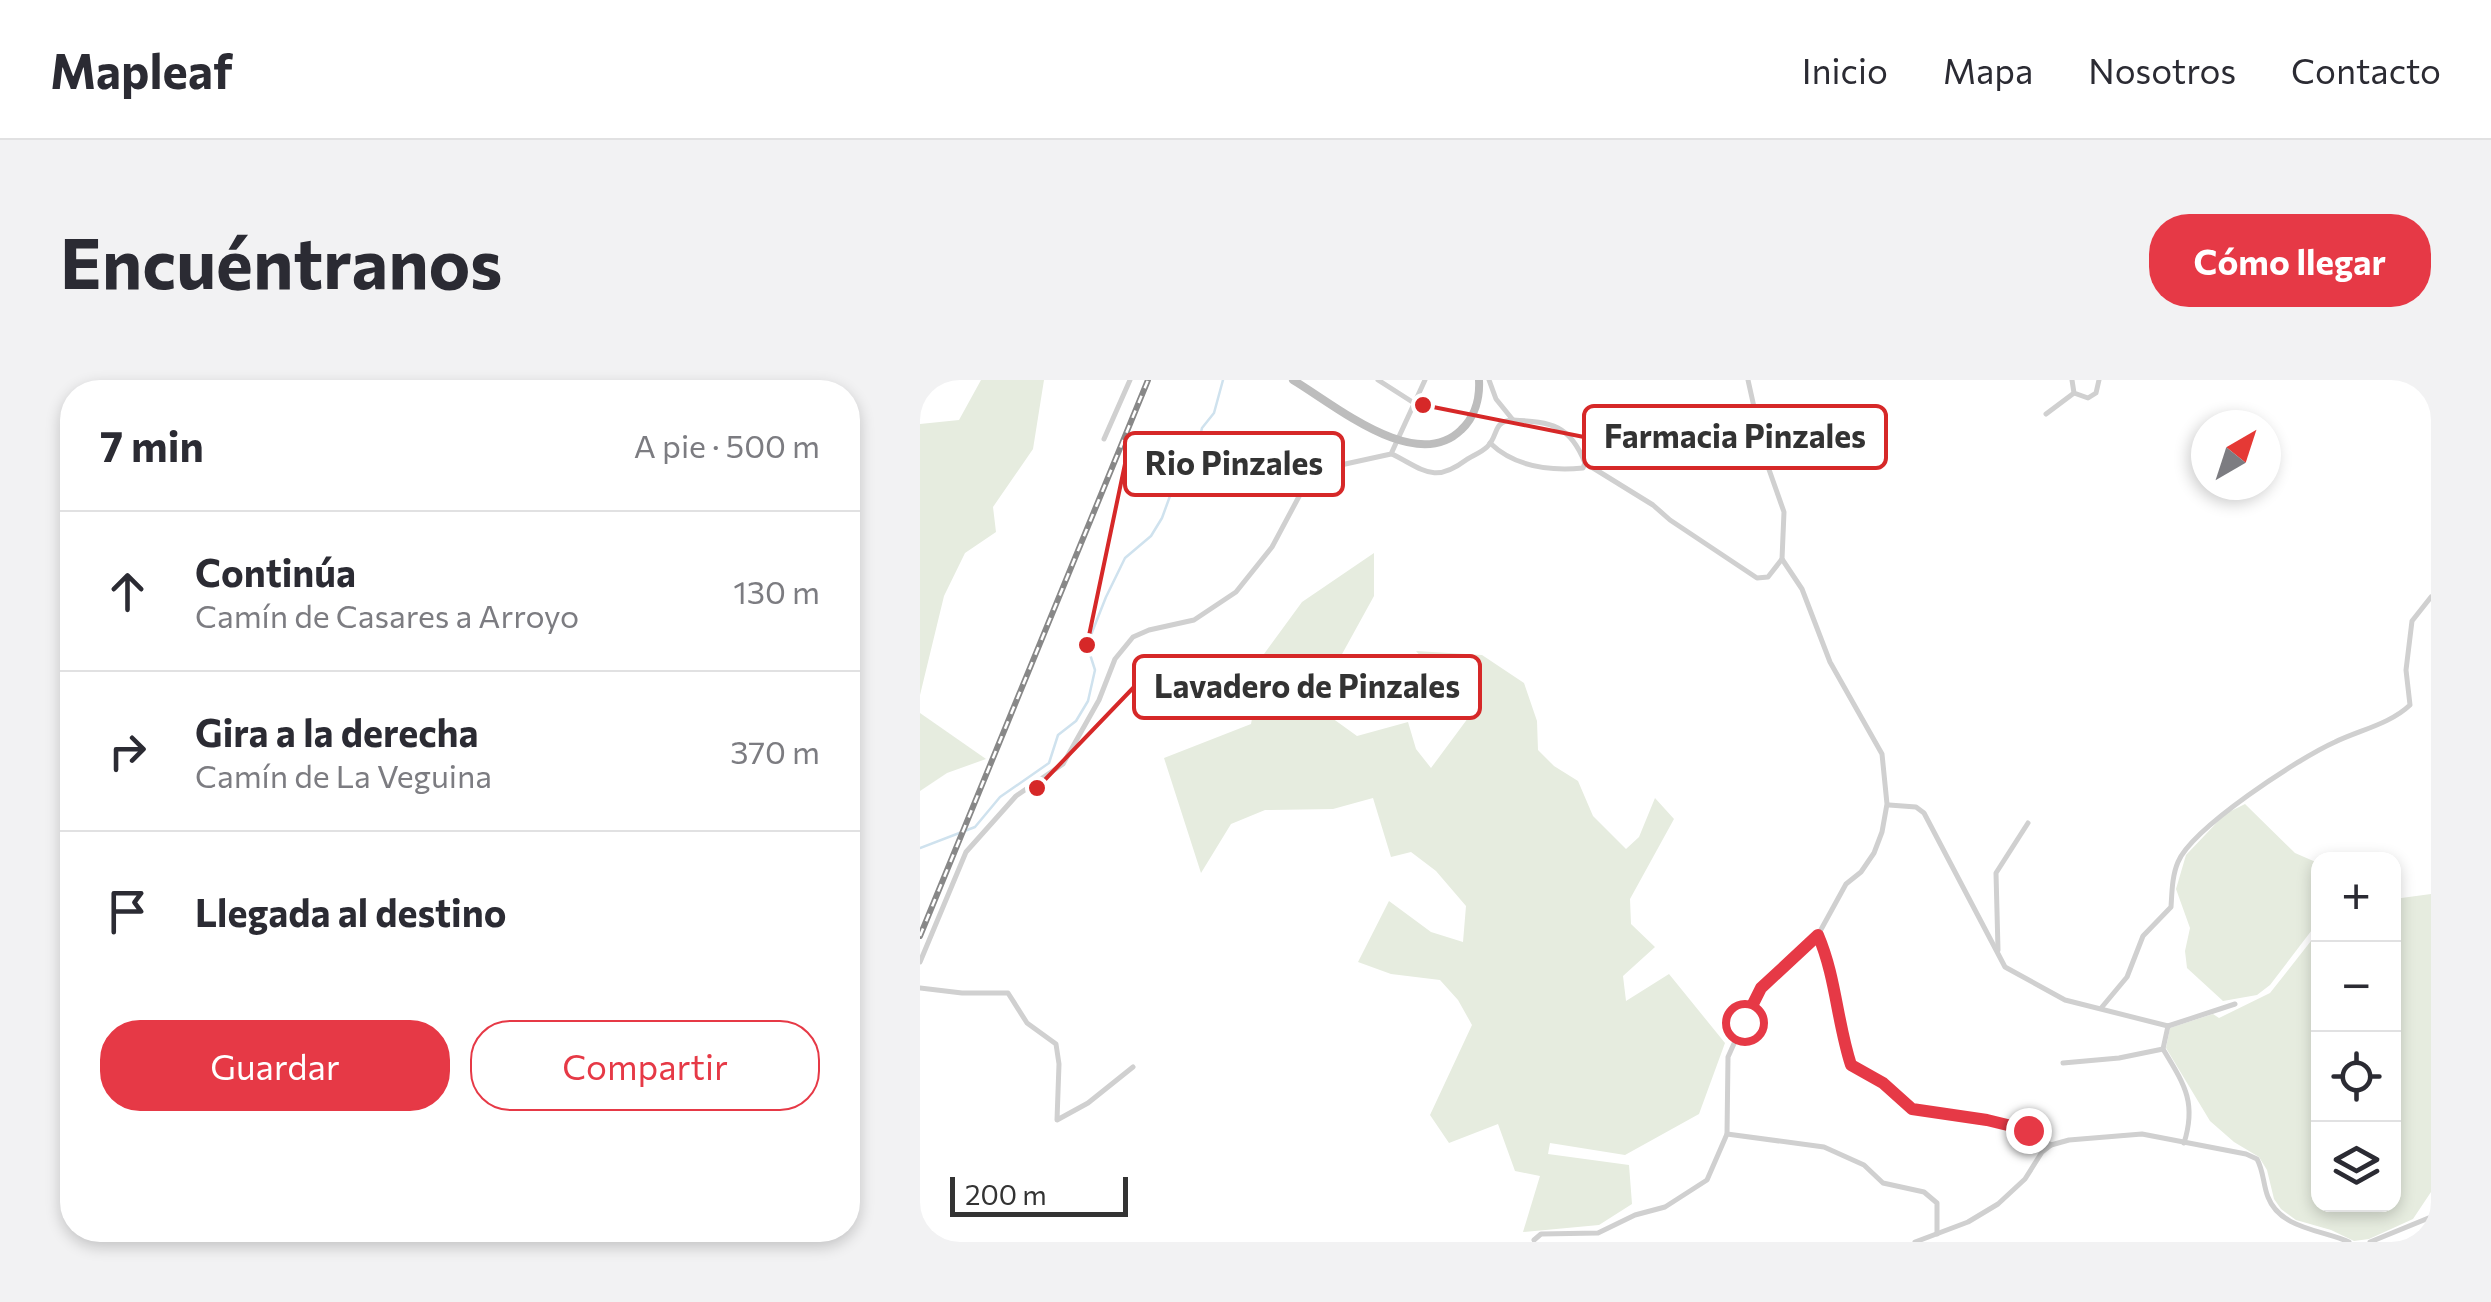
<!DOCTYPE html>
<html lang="es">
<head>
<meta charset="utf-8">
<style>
	body { margin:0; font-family:Commissioner,sans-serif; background:#f2f2f3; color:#2b2b33 }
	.controls { position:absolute; right:30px; bottom:30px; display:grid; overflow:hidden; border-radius:20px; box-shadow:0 5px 15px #0003 }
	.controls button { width:90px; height:90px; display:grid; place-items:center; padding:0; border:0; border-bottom:2px solid #e1e1e2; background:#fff; color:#2b2b33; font:50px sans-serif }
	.compass { position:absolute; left:1271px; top:30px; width:90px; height:90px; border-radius:50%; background:#fff; box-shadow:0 5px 15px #0003; rotate:39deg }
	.scale { position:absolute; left:30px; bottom:25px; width:178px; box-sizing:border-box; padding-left:10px; border:5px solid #333; border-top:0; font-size:28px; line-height:35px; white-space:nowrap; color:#333; -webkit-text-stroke:8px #fff; paint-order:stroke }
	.stop { position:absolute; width:30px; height:30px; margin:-22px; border:8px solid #e63946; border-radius:50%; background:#fff }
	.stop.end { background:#e63946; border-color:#fff; box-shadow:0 2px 10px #0008 }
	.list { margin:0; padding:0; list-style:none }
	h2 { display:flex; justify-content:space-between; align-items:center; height:130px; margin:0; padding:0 40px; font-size:42px }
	h2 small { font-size:32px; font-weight:400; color:#7c7c81 }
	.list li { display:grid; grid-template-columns:65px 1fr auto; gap:30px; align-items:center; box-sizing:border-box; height:160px; padding:0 40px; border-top:2px solid #e1e1e2 }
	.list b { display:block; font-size:38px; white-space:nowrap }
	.list p { margin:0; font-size:32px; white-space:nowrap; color:#7c7c81 }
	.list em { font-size:32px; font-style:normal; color:#7c7c81 }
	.actions { display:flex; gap:20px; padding:30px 40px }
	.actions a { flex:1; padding:22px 0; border:2px solid #e63946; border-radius:40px; text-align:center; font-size:35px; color:#e63946 }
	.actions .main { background:#e63946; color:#fff }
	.icon { flex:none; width:55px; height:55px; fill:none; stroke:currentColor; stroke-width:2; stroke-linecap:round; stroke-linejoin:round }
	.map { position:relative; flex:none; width:1511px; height:862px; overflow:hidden; border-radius:40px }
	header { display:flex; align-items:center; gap:60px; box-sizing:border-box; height:140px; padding:0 50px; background:#fff; border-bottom:2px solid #e1e1e2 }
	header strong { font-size:48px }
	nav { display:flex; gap:55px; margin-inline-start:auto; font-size:35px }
	.intro { display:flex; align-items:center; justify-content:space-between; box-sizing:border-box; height:240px; padding:0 60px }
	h1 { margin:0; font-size:70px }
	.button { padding:25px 45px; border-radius:40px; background:#e63946; color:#fff; font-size:35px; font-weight:700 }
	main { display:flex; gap:60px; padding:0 60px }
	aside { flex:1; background:#fff; border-radius:40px; box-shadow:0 5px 15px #0003 }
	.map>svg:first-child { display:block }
	.green { fill:#e6ecdf }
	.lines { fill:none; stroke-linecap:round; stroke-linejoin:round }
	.stream { stroke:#cfe2ee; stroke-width:2.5 }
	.street { stroke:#d0d0d0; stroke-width:5 }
	.secondary { stroke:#bdbdbd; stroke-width:8 }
	.rail-casing { stroke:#888; stroke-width:6 }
	.rail { stroke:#fff; stroke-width:2.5; stroke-dasharray:8; stroke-linecap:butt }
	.route { stroke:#e63946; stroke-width:12 }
	.leader { fill:none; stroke:#d62828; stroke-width:4 }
	.callout-dot { fill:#d62828; stroke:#fff; stroke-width:4 }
	.callout { fill:#fff; stroke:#d62828; stroke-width:4 }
	.callout-label { font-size:32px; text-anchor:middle; font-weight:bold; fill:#333 }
</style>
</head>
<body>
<header>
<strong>Mapleaf</strong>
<nav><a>Inicio</a><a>Mapa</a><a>Nosotros</a><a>Contacto</a></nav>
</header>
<div class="intro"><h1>Encuéntranos</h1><a class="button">Cómo llegar</a></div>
<main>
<aside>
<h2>7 min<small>A pie · 500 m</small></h2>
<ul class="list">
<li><svg class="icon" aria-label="ahead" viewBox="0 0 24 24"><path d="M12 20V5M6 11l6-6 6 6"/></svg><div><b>Continúa</b><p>Camín de Casares a Arroyo</p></div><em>130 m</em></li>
<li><svg class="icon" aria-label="right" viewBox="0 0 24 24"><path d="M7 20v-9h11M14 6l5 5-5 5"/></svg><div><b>Gira a la derecha</b><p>Camín de La Veguina</p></div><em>370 m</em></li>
<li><svg class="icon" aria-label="arrive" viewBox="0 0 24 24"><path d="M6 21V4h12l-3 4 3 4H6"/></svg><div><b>Llegada al destino</b></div></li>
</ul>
<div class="actions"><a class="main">Guardar</a><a>Compartir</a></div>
</aside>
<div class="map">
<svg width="1511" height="862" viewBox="0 0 1511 862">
	<rect width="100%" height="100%" fill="#fff"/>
	<g class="green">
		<polygon points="61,0 124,0 113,69 73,127 76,152 45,173 24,216 0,315 0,44 39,40"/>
		<polygon points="454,173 454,216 394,325 437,356 488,342 496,369 511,388 551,334 496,271 562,275 604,303 617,341 618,370 634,386 658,401 673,436 706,469 719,457 735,418 754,439 710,519 711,544 735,567 703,596 706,621 749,594 805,663 779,734 705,775 630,763 628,774 709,785 712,824 679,845 603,852 620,796 595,791 578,744 529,763 510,735 552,645 538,620 520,600 471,594 438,582 469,521 511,552 543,562 546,526 516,491 491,472 471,477 453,418 413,429 345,430 311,444 281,493 244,378 331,344 344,274 382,222"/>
		<polygon points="0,333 66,379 27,393 0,411"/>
		<polygon points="1325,424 1375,473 1398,483 1398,542 1350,605 1337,615 1303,621 1267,588 1265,571 1270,548 1256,509 1266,475 1305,434"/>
		<polygon points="1511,514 1511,812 1493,839 1449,859 1434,861 1411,850 1376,840 1361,829 1354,819 1347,790 1339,777 1314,762 1290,741 1246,668 1250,648 1293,634 1299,638 1350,613 1398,552 1398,824 1474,824 1474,519"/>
	</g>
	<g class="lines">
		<polyline class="stream" points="0,468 55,447 80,417 129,383 138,355 156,341 168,321 175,290 167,265 186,217 205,178 231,156 242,138 250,116 264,98 276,73 282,48 294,33 303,0"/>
		<g class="street">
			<polyline points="458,0 494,23"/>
			<polyline points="1152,0 1154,13 1168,18 1176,13 1179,0"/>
			<polyline points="1126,34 1154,13"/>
			<polyline points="184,59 210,0"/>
			<path d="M570,63C595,87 631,91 663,88L665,83C650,45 632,42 593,40"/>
			<path d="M472,74C504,90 514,104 546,80C552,76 562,72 567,67C579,56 572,41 593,40L576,19L569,0"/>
			<polyline points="665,83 733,125 750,140 837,198 848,197 862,179"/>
			<polyline points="969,425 996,427 1004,433 1085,587 1145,620 1248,646"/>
			<path d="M898,555C916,597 917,642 931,685L963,703L992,729L1067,740L1108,751L1131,765"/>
			<polyline points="1078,570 1076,493 1108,443"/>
			<polyline points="0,582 46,472 96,416 143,384 179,320 195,279 213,257 229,250 274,240 316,212 352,167 383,109 407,88 471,74 505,0"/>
			<polyline points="0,608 42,613 88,613 107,643 136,664 139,684 137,740 168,723 213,687"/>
			<path d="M1182,627L1207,597L1223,556L1251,527C1252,512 1252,496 1258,482C1272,448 1379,378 1415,362C1440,350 1470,344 1490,325L1486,290L1492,241L1511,217"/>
			<path d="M1248,646L1243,669C1264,704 1277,722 1264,763"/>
			<polyline points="1248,646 1315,624"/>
			<polyline points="1143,683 1199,678 1243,669"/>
			<polyline points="807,754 904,767 944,785 963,803 1004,812 1017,823 1017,854"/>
			<polyline points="614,860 621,854 678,853 715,835 745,827 787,800 807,754 808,677 834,619 841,608 898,555 926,504 941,492 954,473 962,452 967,424 962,374 910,282 882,209 862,179 864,132 846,81 828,0"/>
			<path d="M995,862L1048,842L1078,824L1105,799L1122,772L1131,765L1149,760L1222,754L1326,774L1337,779C1344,792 1343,805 1348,817C1360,849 1403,850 1429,862"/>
			<polyline points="1450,862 1511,837"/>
		</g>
		<path class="secondary" d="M373,0C415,25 496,94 541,50C555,37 560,18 559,0"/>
		<defs>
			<polyline id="rail" points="0,556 228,0"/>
		</defs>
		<use href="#rail" class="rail-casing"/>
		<use href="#rail" class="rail"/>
	</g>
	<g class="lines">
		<path class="route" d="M824,642L841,608L898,555C916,597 917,642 931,685L963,703L992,729L1067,740L1108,750"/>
	</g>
	<path class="leader" d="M503 25L664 57M167 265L205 84M117 408L214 307"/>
	<g class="callout-dot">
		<circle cx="503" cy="25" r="10"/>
		<circle cx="167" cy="265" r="10"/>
		<circle cx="117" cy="408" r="10"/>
	</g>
	<g class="callout">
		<rect x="664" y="26" width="302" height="62" rx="10"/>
		<rect x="205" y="53" width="218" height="62" rx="10"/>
		<rect x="214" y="276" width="346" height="62" rx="10"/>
	</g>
	<g class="callout-label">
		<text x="815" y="68">Farmacia Pinzales</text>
		<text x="314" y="95">Rio Pinzales</text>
		<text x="387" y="318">Lavadero de Pinzales</text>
	</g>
</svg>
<div class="controls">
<button>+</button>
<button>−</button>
<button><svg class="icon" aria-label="locate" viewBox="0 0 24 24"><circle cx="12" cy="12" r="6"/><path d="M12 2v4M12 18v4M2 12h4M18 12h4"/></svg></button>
<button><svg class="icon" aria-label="layers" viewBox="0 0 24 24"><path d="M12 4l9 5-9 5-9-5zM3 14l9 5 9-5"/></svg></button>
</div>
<svg class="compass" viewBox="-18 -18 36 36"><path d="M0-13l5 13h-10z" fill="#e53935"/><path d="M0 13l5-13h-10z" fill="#7c7c81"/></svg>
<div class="scale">200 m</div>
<div class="stop" style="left:824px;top:642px"></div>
<div class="stop end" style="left:1108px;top:750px"></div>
</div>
</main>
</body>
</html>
